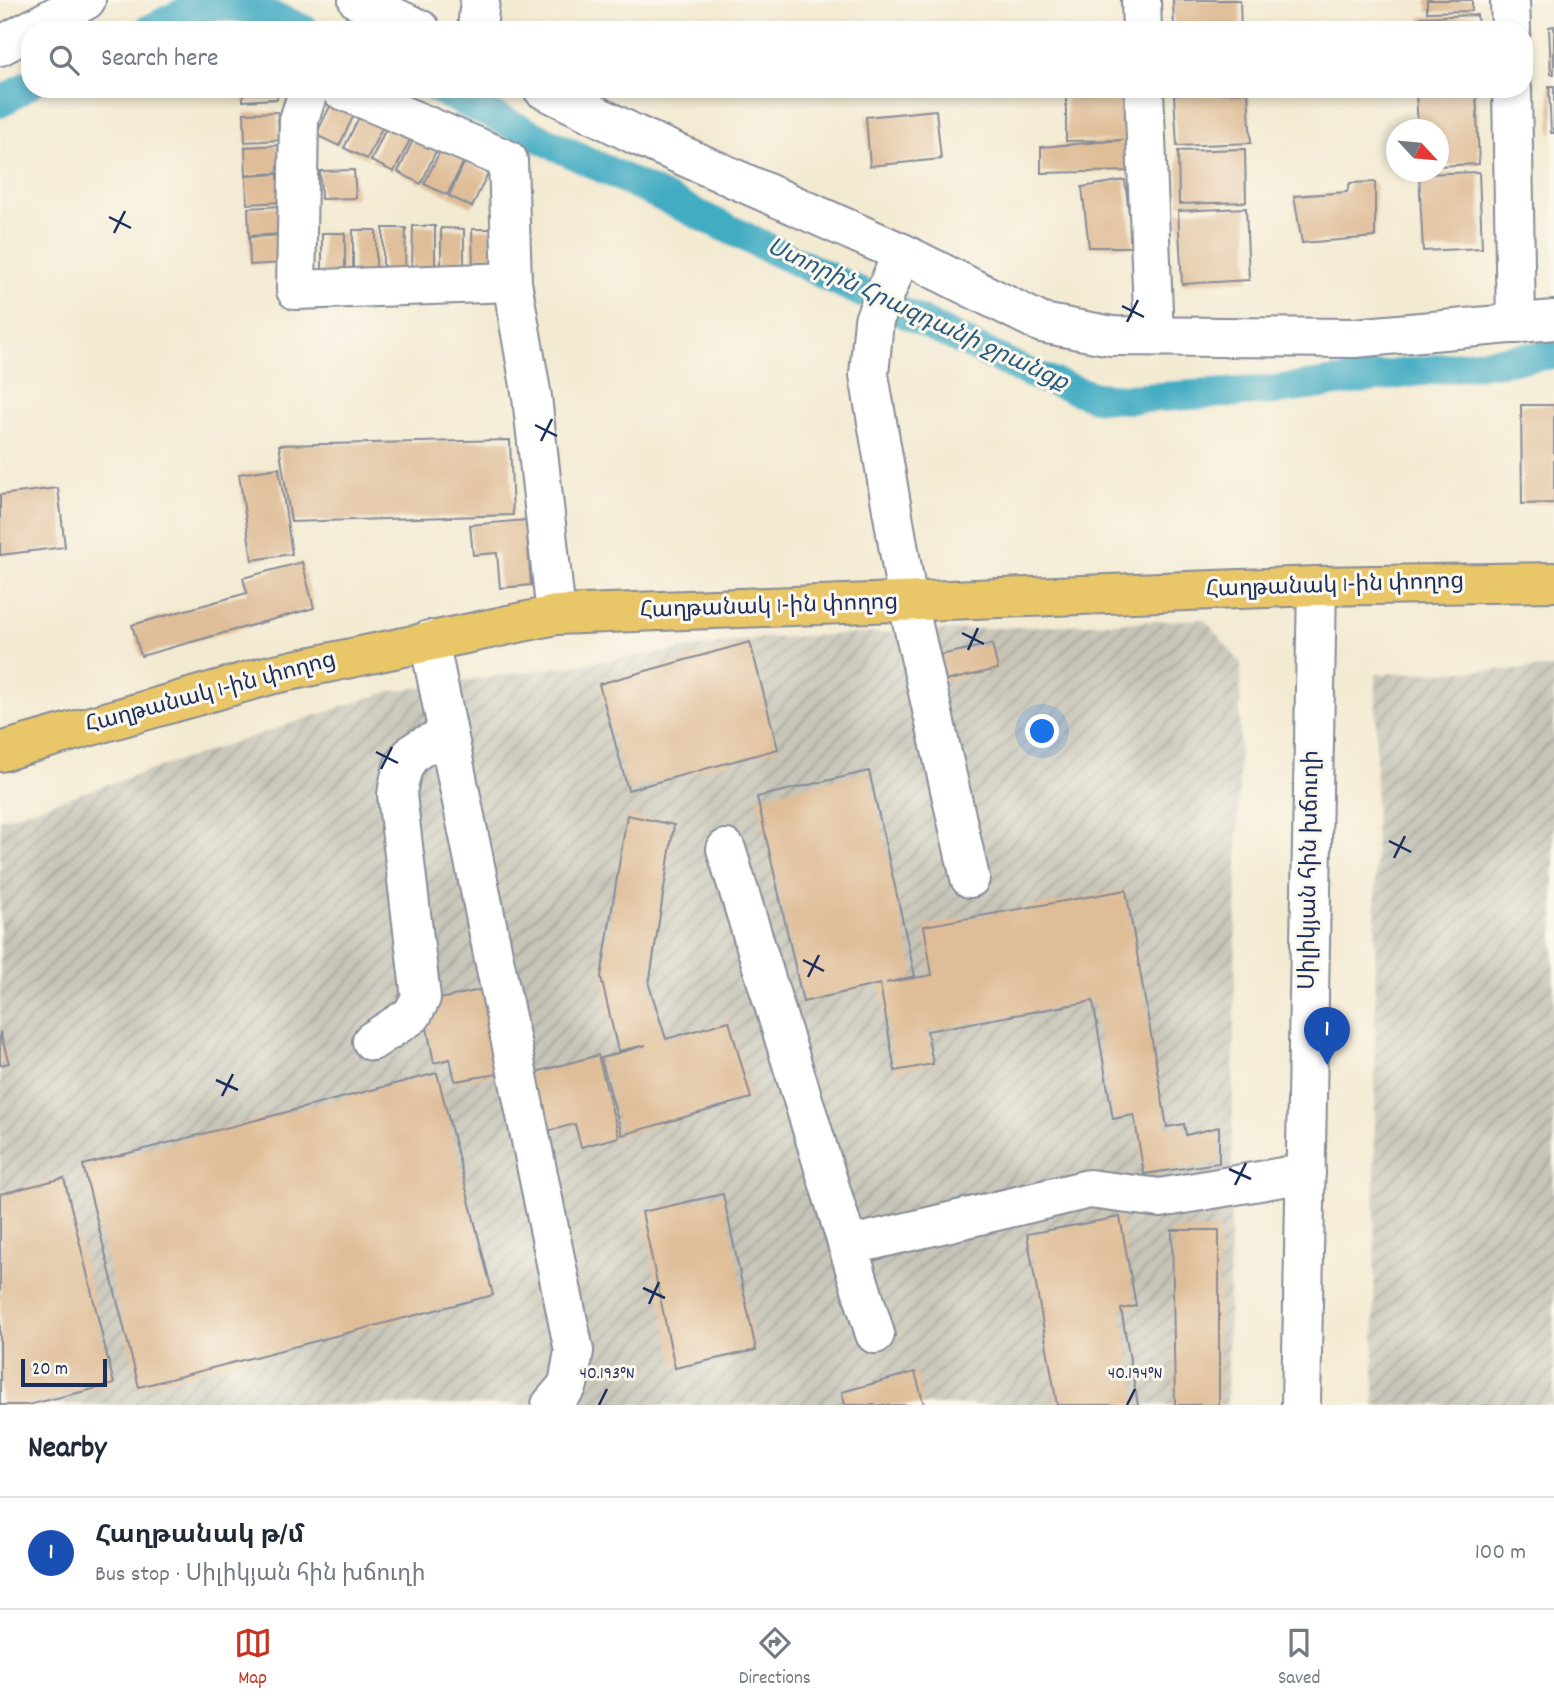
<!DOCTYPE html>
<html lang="en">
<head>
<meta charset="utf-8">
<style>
	body { margin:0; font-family:Dekko,"Noto Sans Armenian",sans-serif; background:#f6f6f7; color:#1f2937 }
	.compass { position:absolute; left:1386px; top:119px; width:63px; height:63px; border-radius:50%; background:#fff; box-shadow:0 4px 10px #0003; rotate:116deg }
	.scale { position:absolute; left:21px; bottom:18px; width:86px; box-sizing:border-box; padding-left:7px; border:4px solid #1b2f5e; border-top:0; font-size:19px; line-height:24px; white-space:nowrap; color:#1b2f5e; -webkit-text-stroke:5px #fbf7ec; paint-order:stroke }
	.you { position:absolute; left:1043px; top:732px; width:24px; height:24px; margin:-18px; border:5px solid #fff; border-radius:50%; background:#1a73e8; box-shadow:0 0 0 10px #1a73e833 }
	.badge { display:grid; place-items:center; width:46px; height:46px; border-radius:50%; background:#c8321e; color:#fff; font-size:23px; font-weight:700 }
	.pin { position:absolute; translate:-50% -58px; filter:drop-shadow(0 2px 4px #0008) }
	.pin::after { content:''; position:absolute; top:37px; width:24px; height:21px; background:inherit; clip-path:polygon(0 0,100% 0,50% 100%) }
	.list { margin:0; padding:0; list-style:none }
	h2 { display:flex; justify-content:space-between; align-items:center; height:91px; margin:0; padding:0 28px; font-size:30px }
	h2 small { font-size:23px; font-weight:400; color:#747a83 }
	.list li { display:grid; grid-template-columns:46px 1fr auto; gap:21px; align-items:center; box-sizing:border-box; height:112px; padding:0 28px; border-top:2px solid #e0e1e3 }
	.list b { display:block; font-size:26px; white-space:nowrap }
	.list p { margin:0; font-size:23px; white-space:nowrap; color:#747a83 }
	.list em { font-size:23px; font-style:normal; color:#747a83 }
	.icon { flex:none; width:38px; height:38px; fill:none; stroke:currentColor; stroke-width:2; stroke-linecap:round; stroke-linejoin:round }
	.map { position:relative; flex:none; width:1554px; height:1405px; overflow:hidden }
	.search { position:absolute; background:#fff; box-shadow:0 4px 10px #0003; left:21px; right:21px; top:21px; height:77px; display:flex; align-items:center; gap:18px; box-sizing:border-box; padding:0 24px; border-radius:28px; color:#747a83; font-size:26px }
	.sheet { height:203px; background:#fff }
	nav { display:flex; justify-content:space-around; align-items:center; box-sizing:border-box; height:98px; border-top:2px solid #e0e1e3; background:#fff; font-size:19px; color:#747a83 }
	nav a { display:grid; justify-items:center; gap:4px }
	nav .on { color:#c8321e }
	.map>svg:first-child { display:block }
	.industrial { fill:url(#industrial-furrows) }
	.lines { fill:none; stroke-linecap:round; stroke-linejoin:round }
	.canal { stroke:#43acc3; stroke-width:30 }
	.building { fill:#dfbd98 }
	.minor-casing { stroke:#878c98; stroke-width:42 }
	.major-casing { stroke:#878c98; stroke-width:42 }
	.minor { stroke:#fff; stroke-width:38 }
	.major { stroke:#e9c769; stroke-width:38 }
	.ticks { fill:none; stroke:#1b2f5e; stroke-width:2.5 }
	.labels { text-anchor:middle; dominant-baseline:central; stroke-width:6; stroke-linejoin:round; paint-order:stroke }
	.street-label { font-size:23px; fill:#1b2f5e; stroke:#fbf7ec }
	.water-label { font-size:24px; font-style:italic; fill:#295b81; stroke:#fbf7ec }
	.ticks-label { font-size:18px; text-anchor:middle; fill:#1b2f5e; stroke:#fbf7ec; stroke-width:6; stroke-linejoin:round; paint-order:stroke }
</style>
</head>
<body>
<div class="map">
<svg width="1554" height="1405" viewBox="0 0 1554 1405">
	<defs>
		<pattern id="industrial-furrows" width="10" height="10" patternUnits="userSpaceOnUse" patternTransform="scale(1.75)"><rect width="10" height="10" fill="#c7c5b8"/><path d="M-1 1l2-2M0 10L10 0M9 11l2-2" fill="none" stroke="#a1a099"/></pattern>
	</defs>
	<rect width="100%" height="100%" fill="#fbf7ec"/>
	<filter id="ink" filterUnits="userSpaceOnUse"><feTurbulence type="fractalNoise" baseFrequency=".0143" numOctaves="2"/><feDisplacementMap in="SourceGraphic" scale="14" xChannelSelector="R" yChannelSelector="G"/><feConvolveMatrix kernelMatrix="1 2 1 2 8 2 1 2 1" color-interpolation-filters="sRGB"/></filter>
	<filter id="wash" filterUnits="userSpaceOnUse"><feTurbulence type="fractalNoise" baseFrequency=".00686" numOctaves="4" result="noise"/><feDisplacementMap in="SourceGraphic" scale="28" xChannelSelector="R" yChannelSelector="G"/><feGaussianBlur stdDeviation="1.57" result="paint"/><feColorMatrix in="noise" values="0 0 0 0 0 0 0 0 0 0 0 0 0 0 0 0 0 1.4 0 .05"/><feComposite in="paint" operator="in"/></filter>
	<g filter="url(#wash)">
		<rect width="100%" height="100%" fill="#f3ead2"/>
		<g class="industrial">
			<polygon points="1204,619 1241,663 1227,1405 0,1405 0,820 387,692 761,638"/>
			<polygon points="1554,668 1554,1405 1374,1405 1376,674"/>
		</g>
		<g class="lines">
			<g class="canal">
				<path d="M148,30C163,23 178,14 194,9C235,0 269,13 305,30"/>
				<polyline points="437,89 1031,374 1095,397 1126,399 1275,390 1554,354"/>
				<polyline points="0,103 30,84"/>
			</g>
		</g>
		<g id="blocks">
			<g class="building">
				<polygon points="1173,0 1240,0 1241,30 1174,30"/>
				<polygon points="1427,0 1472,0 1472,11 1427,12"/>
				<polygon points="1477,15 1478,30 1421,30 1421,17"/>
				<polygon points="1554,26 1554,74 1551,74 1549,27"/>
				<polygon points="1549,86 1554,86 1554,133 1551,133"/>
				<polygon points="243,89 277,89 277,99 243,101"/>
				<polygon points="1074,89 1128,89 1135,171 1041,173 1041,147 1123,140 1066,141 1066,94 1074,93"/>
				<polygon points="1174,89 1208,89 1208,91 1174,93"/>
				<polygon points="1476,89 1479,164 1438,166 1438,130 1418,130 1416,90"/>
				<polygon points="1248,92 1251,143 1177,146 1174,95"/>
				<polygon points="333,100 356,111 339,146 316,135"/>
				<polygon points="936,110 941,159 870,166 866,117"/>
				<polygon points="278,112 279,140 245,142 244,113"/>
				<polygon points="361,113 384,124 367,159 344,148"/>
				<polygon points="387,126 411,138 394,172 371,161"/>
				<polygon points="414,138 437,149 421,184 398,172"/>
				<polygon points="279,145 280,173 246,175 245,147"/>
				<polygon points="441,149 464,161 447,195 424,184"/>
				<polygon points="1245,149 1246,202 1179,204 1178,151"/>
				<polygon points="465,161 488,173 472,207 449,196"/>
				<polygon points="354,170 356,198 321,199 320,171"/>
				<polygon points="1479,172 1482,248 1423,251 1419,174"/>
				<polygon points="280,174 282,202 247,204 246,176"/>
				<polygon points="1125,180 1133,247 1089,247 1082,187"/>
				<polygon points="1375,182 1375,237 1302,243 1294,196 1347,192 1350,183"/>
				<polygon points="282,206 283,234 249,236 248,208"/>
				<polygon points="1246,208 1249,280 1182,284 1178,211"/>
				<polygon points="413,226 435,226 435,269 412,269"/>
				<polygon points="383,228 406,228 405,270 383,270"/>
				<polygon points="441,228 464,229 464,271 441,271"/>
				<polygon points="472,229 495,229 495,272 473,272"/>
				<rect x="353" y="230" width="23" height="43"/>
				<rect x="322" y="233" width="23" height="43"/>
				<polygon points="283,235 285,263 250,265 249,237"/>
				<polygon points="1521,405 1554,405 1554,503 1522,504"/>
				<polygon points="510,440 513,515 291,522 279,445"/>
				<polygon points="279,468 292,554 252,560 239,474"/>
				<polygon points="58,488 65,547 0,555 0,495"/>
				<polygon points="526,520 531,585 500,588 497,553 473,555 470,525"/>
				<polygon points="302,562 314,608 141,656 132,625 247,593 243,578"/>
				<polygon points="750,642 778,749 628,790 599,684"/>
				<polygon points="992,644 998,669 945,681 940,655"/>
				<polygon points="869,771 915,976 886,983 932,975 924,926 1126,890 1167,1127 1184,1124 1186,1135 1219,1127 1219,1163 1144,1174 1134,1115 1113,1119 1093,1001 927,1031 933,1064 895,1071 880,984 803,1002 757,797"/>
				<polygon points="627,815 674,825 649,985 666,1039 729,1021 751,1098 622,1135 601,1058 646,1045 618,1051 601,977"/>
				<polygon points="484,989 498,1074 455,1081 450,1059 434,1063 422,1003"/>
				<polygon points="0,1032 9,1063 0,1065"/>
				<polygon points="598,1055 619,1137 581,1147 575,1124 540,1133 525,1075"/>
				<polygon points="437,1073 493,1295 139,1387 83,1165"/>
				<polygon points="64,1178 114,1384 28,1405 0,1405 0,1194"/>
				<polygon points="723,1194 756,1350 675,1368 642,1212"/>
				<polygon points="1120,1217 1136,1306 1121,1309 1138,1405 1057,1405 1027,1234"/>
				<polygon points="1172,1230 1219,1230 1219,1405 1175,1405"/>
				<polygon points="915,1372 924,1405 845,1405 842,1392"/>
			</g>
		</g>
	</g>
	<g filter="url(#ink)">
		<use href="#blocks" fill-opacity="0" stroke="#878c98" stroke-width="2"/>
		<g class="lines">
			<defs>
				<g id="minor">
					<polyline points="358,0 421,30"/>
					<polyline points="1141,0 1142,30"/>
					<polyline points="1510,0 1511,30"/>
					<polyline points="477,30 480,0"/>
					<polyline points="0,46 86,0"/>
					<polyline points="309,89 299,120 296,290 512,282"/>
					<polyline points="340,89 508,160 512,282 532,397 556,615"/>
					<polyline points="543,89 636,135 902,253 1042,323 1112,336 1354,338 1554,320"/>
					<polyline points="1144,89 1154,336"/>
					<polyline points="1512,89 1516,324"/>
					<polyline points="902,253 874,320 869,375 908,603 970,878"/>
					<polyline points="429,640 574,1351 568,1385 551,1405"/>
					<polyline points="726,849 875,1334"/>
					<path d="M372,1041L412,1015L421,998L397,795C402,756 412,748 448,737"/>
					<polyline points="848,1246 1089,1189 1160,1198 1306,1173"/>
					<polyline points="1301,1405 1317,586"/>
				</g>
				<polyline id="major" points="0,752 270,675 556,615 1317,586 1554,582"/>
			</defs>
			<use href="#minor" class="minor-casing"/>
			<use href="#major" class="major-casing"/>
			<use href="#minor" class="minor"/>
			<use href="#major" class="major"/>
		</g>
	</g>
	<path class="ticks" d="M109,217L131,228M114,233L125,211M1122,306L1144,317M1127,322L1138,300M535,425L557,436M541,441L552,419M962,633L984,644M968,650L978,628M376,752L398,763M381,769L392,747M1389,841L1411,852M1394,858L1405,836M803,960L824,971M808,977L819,955M216,1080L238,1090M222,1096L233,1074M1229,1169L1251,1179M1235,1185L1246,1163M643,1288L665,1298M649,1304L659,1282M599,1405L607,1389M1127,1405L1135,1389"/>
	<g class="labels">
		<g class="street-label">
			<text transform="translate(1335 587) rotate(-2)">Հաղթանակ 1-ին փողոց</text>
			<text transform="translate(769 608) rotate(-2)">Հաղթանակ 1-ին փողոց</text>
			<text transform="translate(211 694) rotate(-15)">Հաղթանակ 1-ին փողոց</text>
			<text transform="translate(1311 870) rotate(-89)">Սիլիկյան հին խճուղի</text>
		</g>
		<g class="water-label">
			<text transform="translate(917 316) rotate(25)">Ստորին Հրազդանի ջրանցք</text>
		</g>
	</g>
	<g class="ticks-label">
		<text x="607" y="1378">40.193°N</text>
		<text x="1135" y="1378">40.194°N</text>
	</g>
</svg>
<svg class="compass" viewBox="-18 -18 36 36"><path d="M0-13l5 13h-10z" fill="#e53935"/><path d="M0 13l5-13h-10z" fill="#747a83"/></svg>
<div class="scale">20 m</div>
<div class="you"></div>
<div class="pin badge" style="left:1327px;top:1065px;background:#1a4fb4">1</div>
<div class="search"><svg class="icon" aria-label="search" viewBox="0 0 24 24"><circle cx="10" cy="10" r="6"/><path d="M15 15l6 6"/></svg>Search here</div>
</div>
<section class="sheet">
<h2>Nearby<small></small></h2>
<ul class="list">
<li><span class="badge" style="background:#1a4fb4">1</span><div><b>Հաղթանակ թ/մ</b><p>Bus stop · Սիլիկյան հին խճուղի</p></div><em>100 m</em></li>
</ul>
</section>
<nav>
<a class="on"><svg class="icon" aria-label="map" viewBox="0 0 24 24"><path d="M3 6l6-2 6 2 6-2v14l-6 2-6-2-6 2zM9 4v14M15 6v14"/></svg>Map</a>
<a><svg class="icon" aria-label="directions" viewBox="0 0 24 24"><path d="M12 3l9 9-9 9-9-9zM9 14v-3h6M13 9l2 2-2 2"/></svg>Directions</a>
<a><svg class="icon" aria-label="saved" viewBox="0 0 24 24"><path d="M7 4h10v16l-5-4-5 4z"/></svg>Saved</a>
</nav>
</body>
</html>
